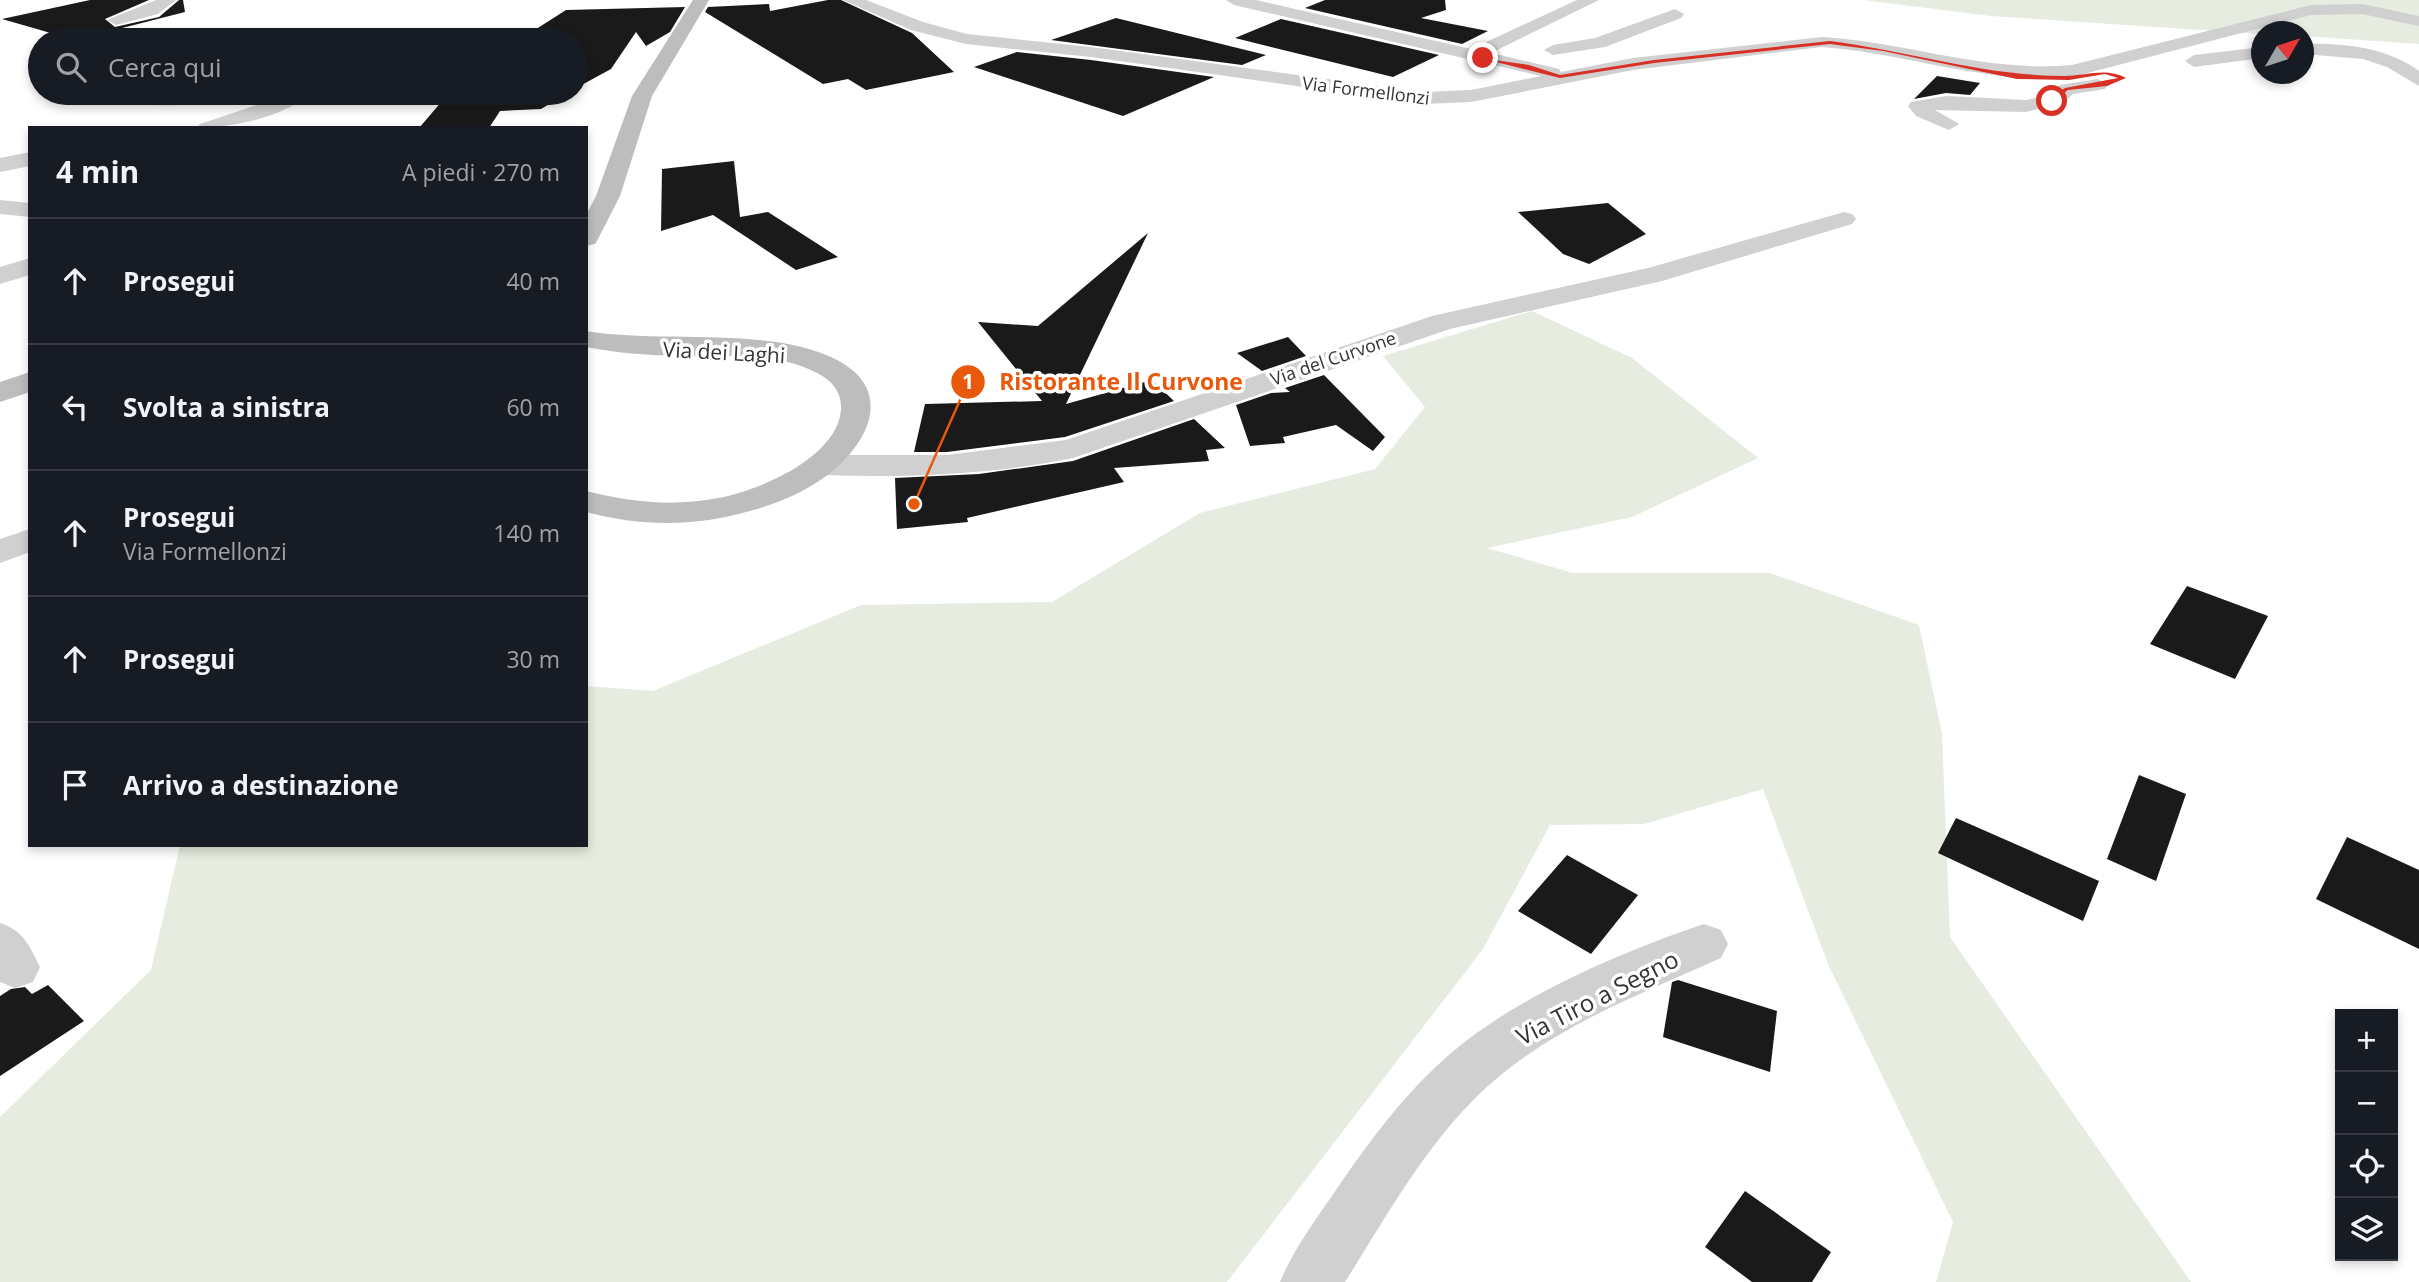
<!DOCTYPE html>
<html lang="it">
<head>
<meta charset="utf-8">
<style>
	body { margin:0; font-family:"Open Sans",sans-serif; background:#20242c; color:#f1f3f6 }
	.controls { position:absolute; right:21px; bottom:21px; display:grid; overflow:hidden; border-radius:0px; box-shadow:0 4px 10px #0003 }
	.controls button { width:63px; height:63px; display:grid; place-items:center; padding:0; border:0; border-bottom:2px solid #363941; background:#171b24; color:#f1f3f6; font:35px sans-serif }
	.compass { position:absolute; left:2251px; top:21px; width:63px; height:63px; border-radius:50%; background:#171b24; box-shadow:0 4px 10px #0003; rotate:51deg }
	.stop { position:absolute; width:21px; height:21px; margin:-16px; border:5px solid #d93025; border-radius:50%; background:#fff }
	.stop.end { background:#d93025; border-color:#fff; box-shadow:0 2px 7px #0008 }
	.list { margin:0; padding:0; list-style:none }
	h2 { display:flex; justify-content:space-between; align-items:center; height:91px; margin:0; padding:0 28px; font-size:30px }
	h2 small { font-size:23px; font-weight:400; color:#9ea1a6 }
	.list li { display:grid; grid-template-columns:46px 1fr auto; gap:21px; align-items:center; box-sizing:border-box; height:126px; padding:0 28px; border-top:2px solid #363941 }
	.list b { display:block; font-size:26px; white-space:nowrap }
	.list p { margin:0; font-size:23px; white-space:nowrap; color:#9ea1a6 }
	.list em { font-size:23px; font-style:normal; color:#9ea1a6 }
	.icon { flex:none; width:38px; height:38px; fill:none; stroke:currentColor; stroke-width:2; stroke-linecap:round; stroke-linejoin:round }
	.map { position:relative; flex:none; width:2419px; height:1282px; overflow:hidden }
	.search { position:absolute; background:#171b24; box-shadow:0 4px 10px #0003; left:28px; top:28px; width:560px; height:77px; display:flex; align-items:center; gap:18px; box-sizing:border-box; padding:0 24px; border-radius:38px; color:#9ea1a6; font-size:26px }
	.panel { position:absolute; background:#171b24; box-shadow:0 4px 10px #0003; left:28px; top:126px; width:560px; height:721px; border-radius:0px }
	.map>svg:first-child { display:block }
	.green { fill:#e6ecdf }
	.building { fill:#1a1a1a }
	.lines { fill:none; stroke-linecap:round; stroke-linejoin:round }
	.street { fill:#d0d0d0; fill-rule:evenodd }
	.secondary { fill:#bdbdbd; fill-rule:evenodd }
	.route { fill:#d93025 }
	.labels { text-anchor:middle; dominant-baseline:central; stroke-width:7; stroke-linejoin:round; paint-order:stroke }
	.far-street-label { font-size:18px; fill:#333; stroke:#fff }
	.street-label { font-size:21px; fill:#333; stroke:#fff }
	.near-street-label { font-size:24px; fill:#333; stroke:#fff }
	.leader { fill:none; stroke:#e8590c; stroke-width:2.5 }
	.callout-dot { fill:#e8590c; stroke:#fff; stroke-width:2.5 }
	.mark-label { font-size:21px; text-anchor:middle; font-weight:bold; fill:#fff }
	.callout-label { font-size:23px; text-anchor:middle; font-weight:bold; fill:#e8590c; stroke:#fff; stroke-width:7; stroke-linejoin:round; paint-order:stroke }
</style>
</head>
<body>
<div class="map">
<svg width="2419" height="1282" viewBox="0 0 2419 1282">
	<rect width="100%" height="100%" fill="#fff"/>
	<g class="green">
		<polygon points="1863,0 2419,0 2419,44 2304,36 2304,32 2261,34 1991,16"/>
		<polygon points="1532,311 1632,358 1758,458 1632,517 1487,548 1573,573 1770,573 1919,625 1942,734 1950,937 2191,1282 1936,1282 1953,1222 1828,964 1763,789 1644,824 1550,825 1483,949 1227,1282 0,1282 0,1117 151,970 180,845 586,845 586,686 653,691 861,605 1052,602 1200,513 1375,469 1425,407 1383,356"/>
	</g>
	<g class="building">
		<polygon points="90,0 149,0 105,19 115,27 159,17 179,0 183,0 185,12 75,40 2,19"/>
		<polygon points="828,0 841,0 912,33 954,72 866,90 848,79 823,84 705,12 708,7 769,4 770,11"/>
		<polygon points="1325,0 1445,0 1446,10 1421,18 1488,31 1462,44 1305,8"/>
		<polygon points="685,7 670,32 646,46 636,32 611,69 576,88 576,40 519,40 566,10"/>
		<polygon points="1116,18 1266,55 1242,65 1051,40"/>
		<polygon points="1281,19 1439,55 1393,77 1235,38"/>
		<polygon points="1017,52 1091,60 1214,77 1123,116 974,67"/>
		<polygon points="1937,76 1980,83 1970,95 1946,93 1914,99"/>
		<polygon points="449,93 568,93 541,109 500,111 489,128 419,128"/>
		<polygon points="734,161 740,217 768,212 838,257 796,270 713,215 661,231 662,169"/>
		<polygon points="1608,203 1646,234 1589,264 1563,254 1518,212"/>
		<polygon points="1148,233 1066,404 1152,380 1174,401 1065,437 947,452 914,452 925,404 1042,401 978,322 1038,326"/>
		<polygon points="1288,337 1306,356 1262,371 1237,353"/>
		<polygon points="1324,375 1385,437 1373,451 1336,425 1283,437 1285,443 1250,446 1236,405 1271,393 1290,392 1285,388"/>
		<polygon points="1194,419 1225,448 1206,450 1209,461 1114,468 1124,482 967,518 968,522 897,529 895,478 979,474 1073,461"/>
		<polygon points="2187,586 2268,616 2235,679 2150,644"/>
		<polygon points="2139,775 2186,794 2156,881 2107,859"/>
		<polygon points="1956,818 2099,881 2083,921 1938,853"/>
		<polygon points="2347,837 2419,870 2419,949 2316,899"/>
		<polygon points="1567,855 1638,895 1591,954 1518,911"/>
		<polygon points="1678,980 1777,1011 1770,1072 1663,1037 1672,982"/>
		<polygon points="48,985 84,1021 0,1076 0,996 11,989 25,987 32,994"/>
		<polygon points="1745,1191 1831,1252 1812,1282 1752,1282 1705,1247"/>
	</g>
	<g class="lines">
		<g class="street">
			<polygon points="156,0 176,0 158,14 116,25 107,20"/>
			<path d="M843,0H866L923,22L967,34L1091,47L1423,92L1471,90L1541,76L1234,5L1226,0H1256L1471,49L1577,0H1599L1491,53L1559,69L1561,72L1633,58L1822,37C1906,42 1987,73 2072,65L2311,5L2362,4L2419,16V26L2362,14L2311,15L2072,77C1987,85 1906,53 1822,47L1633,70L1471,102L1423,104L1091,57L966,44L911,30Z"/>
			<polygon points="1675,9 1684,14 1681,18 1605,47 1553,55 1544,50 1553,45 1595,38"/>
			<path d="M2304,44C2343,43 2386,47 2419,71V86L2387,67L2363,59L2304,54Z"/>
			<polygon points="2262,47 2262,58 2194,67 2185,61 2194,55"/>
			<polygon points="2098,79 2108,85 2105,89 2073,94 2063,103 2026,112 1935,110 1959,124 1949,130 1916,116 1908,106 1911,102 1946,96 2026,100 2049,95 2060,85"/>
			<path d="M79,93H252C238,111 113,104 86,103L79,101L76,97Z"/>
			<path d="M282,93H307C288,118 226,128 197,128L200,124L263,103Z"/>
			<polygon points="30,152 30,166 0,172 0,158"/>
			<polygon points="0,200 30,203 30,217 0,214"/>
			<path d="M1844,212L1852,214L1856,219L1852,224L1662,281L1450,329L1073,458C989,475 906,478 820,475L809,472L804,465L809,458L820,455H947L1066,440L1432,316L1648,268Z"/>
			<polygon points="30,258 30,275 0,284 0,267"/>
			<polygon points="30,529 30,552 0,563 0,539"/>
			<path d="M0,923C24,931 29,945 40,967L33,982L15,988L0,982Z"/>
			<path d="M1704,924L1721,930L1728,944L1721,958C1641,994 1555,1026 1489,1085C1428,1140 1388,1214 1345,1282H1280C1294,1248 1317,1218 1338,1187C1371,1139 1406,1092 1450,1054C1514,998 1623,951 1704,924Z"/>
		</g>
		<g class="secondary">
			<polygon points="693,0 709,0 652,96 620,196 598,239 595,244 586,246 586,215 596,196 632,96"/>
			<path d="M586,331C662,344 772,325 839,361C898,394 864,450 822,479C796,497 765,508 734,515C684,527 635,525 586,512V491C630,502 673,507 718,498C758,491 837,458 841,410C842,393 833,381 817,373C776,351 721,357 676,356C646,355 616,353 586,347Z"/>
			<polygon points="30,372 30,392 0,402 0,382"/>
		</g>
	</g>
	<path class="route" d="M1830,41C1908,51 1985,76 2064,76C2087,76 2105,67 2126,78L2107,86L2068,90L2052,102L2049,99L2065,88L2118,78L2105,74L2069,80L2017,79L1883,51L1830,44L1654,63L1560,78L1480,58L1529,65L1560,75L1654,60Z"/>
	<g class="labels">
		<g class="far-street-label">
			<text transform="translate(1366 90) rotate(7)">Via Formellonzi</text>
			<text transform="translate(1333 358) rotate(-19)">Via del Curvone</text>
		</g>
		<g class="street-label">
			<text transform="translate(724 352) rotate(3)">Via dei Laghi</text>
		</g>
		<g class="near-street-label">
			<text transform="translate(1597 997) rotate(-27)">Via Tiro a Segno</text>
		</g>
	</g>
	<path class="leader" d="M914 504L968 382"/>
	<g class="callout-dot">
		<circle cx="914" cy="504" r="7"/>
		<circle cx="968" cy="382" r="18"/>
	</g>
	<g class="mark-label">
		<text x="968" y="389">1</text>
	</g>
	<g class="callout-label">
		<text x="1121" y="390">Ristorante Il Curvone</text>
	</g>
</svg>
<div class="controls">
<button>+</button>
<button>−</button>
<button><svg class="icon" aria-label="locate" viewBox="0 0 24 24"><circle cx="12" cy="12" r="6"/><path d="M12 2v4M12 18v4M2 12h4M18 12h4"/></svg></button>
<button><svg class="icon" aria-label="layers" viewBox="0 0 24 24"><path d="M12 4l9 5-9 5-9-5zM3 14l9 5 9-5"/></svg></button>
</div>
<svg class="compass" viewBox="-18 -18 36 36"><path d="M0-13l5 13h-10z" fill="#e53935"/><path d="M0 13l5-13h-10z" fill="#9ea1a6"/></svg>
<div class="stop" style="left:2052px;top:101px"></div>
<div class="stop end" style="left:1483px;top:58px"></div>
<div class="search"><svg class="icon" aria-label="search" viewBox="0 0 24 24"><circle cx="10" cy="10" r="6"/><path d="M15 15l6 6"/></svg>Cerca qui</div>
<section class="panel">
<h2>4 min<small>A piedi · 270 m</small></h2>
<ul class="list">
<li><svg class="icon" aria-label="ahead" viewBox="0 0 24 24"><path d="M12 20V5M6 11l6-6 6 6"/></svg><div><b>Prosegui</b></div><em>40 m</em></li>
<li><svg class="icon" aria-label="left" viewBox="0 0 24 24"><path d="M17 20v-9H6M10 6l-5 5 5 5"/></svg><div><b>Svolta a sinistra</b></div><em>60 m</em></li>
<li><svg class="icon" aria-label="ahead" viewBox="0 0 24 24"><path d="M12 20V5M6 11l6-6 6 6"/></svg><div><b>Prosegui</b><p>Via Formellonzi</p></div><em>140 m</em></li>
<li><svg class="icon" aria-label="ahead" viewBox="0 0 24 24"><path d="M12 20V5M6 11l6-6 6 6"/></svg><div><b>Prosegui</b></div><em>30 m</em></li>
<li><svg class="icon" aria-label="arrive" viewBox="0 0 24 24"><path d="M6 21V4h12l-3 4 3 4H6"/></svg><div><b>Arrivo a destinazione</b></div></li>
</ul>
</section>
</div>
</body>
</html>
